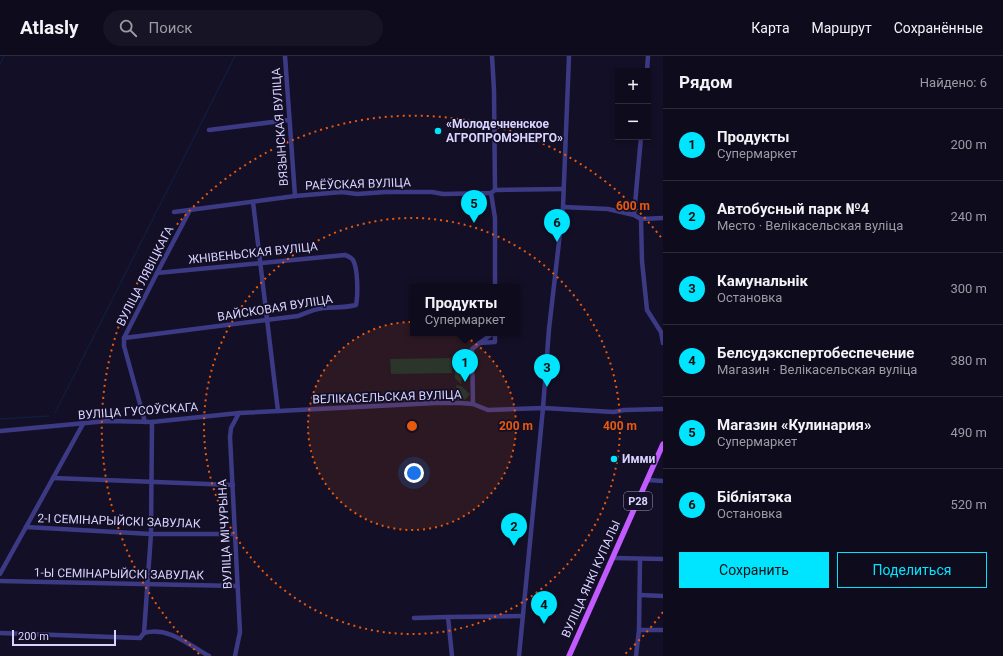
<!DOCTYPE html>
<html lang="ru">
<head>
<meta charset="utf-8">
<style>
	body { margin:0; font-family:Roboto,sans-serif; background:#171425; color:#f1f3f6 }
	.controls { position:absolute; right:12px; top:12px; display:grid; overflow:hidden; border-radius:0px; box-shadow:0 2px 6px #0003 }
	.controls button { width:36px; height:36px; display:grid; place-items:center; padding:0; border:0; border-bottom:1px solid #2e2b3b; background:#0e0b1c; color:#f1f3f6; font:20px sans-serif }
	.scale { position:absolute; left:12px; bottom:10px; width:104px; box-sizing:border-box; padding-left:4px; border:2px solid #d9d4ff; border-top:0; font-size:11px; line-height:14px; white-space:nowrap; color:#d9d4ff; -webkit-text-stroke:3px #130f26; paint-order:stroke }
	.you { position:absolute; left:414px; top:417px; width:14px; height:14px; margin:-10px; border:3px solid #fff; border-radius:50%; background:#1a73e8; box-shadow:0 0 0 6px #1a73e833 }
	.badge { display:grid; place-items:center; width:26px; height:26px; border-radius:50%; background:#00e5ff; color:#111; font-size:13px; font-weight:700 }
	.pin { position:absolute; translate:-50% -33px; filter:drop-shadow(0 1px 2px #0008) }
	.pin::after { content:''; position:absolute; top:21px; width:14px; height:12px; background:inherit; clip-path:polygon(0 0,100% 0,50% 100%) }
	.popup { position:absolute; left:410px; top:228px; width:110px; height:52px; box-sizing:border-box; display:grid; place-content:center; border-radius:0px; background:#0e0b1c; filter:drop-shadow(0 1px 3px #0005); font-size:13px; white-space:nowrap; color:#9b9ba3 }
	.popup b { font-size:15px; color:#f1f3f6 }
	.popup::after { content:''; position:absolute; left:50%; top:100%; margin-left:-8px; border:8px solid transparent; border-top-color:#0e0b1c }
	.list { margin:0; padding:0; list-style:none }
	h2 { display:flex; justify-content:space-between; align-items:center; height:52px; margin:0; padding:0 16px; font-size:17px }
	h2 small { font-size:13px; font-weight:400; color:#9b9ba3 }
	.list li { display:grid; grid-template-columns:26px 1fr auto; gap:12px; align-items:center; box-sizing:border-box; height:72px; padding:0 16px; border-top:1px solid #2e2b3b }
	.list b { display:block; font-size:15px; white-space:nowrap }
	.list p { margin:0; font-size:13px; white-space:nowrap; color:#9b9ba3 }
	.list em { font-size:13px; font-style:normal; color:#9b9ba3 }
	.actions { display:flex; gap:8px; padding:12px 16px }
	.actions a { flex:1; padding:9px 0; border:1px solid #00e5ff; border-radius:0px; text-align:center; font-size:14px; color:#00e5ff }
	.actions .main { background:#00e5ff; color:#111 }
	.icon { flex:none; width:22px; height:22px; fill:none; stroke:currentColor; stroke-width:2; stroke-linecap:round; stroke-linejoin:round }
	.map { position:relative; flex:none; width:663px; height:600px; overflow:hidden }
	header { display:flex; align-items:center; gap:24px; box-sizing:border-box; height:56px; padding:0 20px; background:#0e0b1c; border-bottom:1px solid #2e2b3b }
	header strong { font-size:19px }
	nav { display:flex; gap:22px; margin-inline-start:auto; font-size:14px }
	.search { width:280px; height:36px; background:#171425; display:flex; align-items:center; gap:10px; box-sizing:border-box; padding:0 14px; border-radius:22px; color:#9b9ba3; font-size:15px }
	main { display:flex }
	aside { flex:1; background:#0e0b1c }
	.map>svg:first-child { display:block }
	.green { fill:#12302f }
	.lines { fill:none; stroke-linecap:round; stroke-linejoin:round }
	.stream { stroke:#0c2248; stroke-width:1 }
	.minor { stroke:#3d3a85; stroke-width:4.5 }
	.major { stroke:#c25bff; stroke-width:5.5 }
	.ring { fill:none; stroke:#e8590c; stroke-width:2; stroke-dasharray:2 4 }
	.poi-dot { fill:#00e5ff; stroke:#130f26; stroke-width:1.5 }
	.labels { text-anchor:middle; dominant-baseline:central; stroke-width:3.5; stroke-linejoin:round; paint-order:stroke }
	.shield { fill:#130f26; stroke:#9e99be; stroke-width:1 }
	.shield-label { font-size:11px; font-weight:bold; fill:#d9d4ff }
	.poi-label { font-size:12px; font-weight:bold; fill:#d9d4ff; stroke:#130f26; text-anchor:start }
	.street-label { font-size:12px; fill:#d9d4ff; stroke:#130f26 }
	.centre { fill:#e8590c; stroke:#130f26; stroke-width:2 }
	.ring-label { font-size:12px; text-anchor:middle; font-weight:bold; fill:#e8590c; stroke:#130f26; stroke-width:3.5; stroke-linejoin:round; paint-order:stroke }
</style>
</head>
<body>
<header>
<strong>Atlasly</strong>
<div class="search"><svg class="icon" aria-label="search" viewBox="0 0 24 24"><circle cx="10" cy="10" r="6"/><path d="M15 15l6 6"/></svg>Поиск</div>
<nav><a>Карта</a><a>Маршрут</a><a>Сохранённые</a></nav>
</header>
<main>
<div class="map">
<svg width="663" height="600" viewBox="0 0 663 600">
	<rect width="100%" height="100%" fill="#130f26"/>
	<g class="green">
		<polygon points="454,298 459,298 469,312 463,316 461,328 455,322"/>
		<polygon points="451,302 452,317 391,318 390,303"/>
		<polygon points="456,329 461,330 470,338 466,343 462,344 463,339 462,344 458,344 457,336 461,332 457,335"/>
	</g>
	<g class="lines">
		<g class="stream">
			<polyline points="0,8 4,0"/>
			<polyline points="55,357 235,0"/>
			<polyline points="0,363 49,360"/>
		</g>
		<g class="minor">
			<polyline points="285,0 295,140"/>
			<polyline points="492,0 494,34 495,134"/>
			<polyline points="647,15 648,0"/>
			<polyline points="209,74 289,64"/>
			<polyline points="491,137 495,162 495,231"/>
			<polyline points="253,146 278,355"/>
			<polyline points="563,151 608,153 634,159 641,163 663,162"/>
			<polyline points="174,156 295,140 342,136 357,138 386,136 432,136 443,138 491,137 495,134 564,133"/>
			<polyline points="634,159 641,81"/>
			<polyline points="641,163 642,205 647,254 661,276 663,287"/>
			<path d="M124,282L298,260C306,257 314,253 323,252C334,251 345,252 356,249C358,239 358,212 353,204C351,201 348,200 345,199L157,217"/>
			<polyline points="479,287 495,286 495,277"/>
			<polyline points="473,348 472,293 493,277"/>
			<polyline points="145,366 124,290 124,282 157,217 190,154"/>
			<polyline points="0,375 107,365 152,366 239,357 436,347 460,347 473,348 488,354 543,352 614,356 624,354 663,353"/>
			<polyline points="53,422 233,429"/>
			<polyline points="648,424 663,425"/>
			<polyline points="26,471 151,478 235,478"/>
			<polyline points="613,502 663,503"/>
			<polyline points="0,518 83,368"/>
			<polyline points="0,525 237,530"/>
			<polyline points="640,539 663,540"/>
			<polyline points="414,562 448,561"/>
			<polyline points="639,574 663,574"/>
			<polyline points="0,577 140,582 144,577 151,478 152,366"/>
			<path d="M144,577C168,570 189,589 209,600"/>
			<polyline points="235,600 240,576 230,381 231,372 239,357"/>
			<polyline points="452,600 448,561 522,560"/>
			<polyline points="519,600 543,352 549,273 563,151 569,0"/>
			<polyline points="636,600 639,574 640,503"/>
		</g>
		<polyline class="major" points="569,600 663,388"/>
	</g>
	<circle cx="412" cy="370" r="104" fill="#e8590c" fill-opacity=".12"/>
	<g class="ring">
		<circle cx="412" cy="370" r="104"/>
		<circle cx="412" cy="370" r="208"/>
		<path d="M663 556A312 312 0 0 1 625 598M199 598A312 312 0 1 1 663 184"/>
	</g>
	<g class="poi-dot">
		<circle cx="438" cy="75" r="4"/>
		<circle cx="614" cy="403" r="4"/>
	</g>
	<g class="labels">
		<rect class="shield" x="624" y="436" width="28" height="18" rx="3"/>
		<g class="shield-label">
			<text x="638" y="445">Р28</text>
		</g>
		<g class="poi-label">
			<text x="446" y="68">«Молодечненское<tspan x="446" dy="14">АГРОПРОМЭНЕРГО»</tspan></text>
			<text x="622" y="403">Имми</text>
		</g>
		<g class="street-label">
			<text transform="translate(280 71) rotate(-94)">ВЯЗЫНСКАЯ ВУЛІЦА</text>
			<text transform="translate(358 128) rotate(-2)">РАЁЎСКАЯ ВУЛІЦА</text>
			<text transform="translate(253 197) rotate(-6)">ЖНІВЕНЬСКАЯ ВУЛІЦА</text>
			<text transform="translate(145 220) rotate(-63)">ВУЛІЦА ЛЯВІЦКАГА</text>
			<text transform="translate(275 252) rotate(-9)">ВАЙСКОВАЯ ВУЛІЦА</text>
			<text transform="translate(387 341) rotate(-2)">ВЕЛІКАСЕЛЬСКАЯ ВУЛІЦА</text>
			<text transform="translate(138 355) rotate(-4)">ВУЛІЦА ГУСОЎСКАГА</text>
			<text transform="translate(119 465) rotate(2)">2-І СЕМІНАРЫЙСКІ ЗАВУЛАК</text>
			<text transform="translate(225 478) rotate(-93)">ВУЛІЦА МІЧУРЫНА</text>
			<text transform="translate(119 518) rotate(1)">1-Ы СЕМІНАРЫЙСКІ ЗАВУЛАК</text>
			<text transform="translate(591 523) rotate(-66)">ВУЛІЦА ЯНКІ КУПАЛЫ</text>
		</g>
	</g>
	<circle cx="412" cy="370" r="6" class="centre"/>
	<g class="ring-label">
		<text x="633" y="154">600 m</text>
		<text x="516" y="374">200 m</text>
		<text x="620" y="374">400 m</text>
	</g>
</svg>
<div class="controls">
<button>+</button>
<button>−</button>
</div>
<div class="scale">200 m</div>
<div class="you"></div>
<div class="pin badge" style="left:465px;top:326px">1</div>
<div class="popup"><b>Продукты</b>Супермаркет</div>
<div class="pin badge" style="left:514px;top:490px">2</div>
<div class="pin badge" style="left:547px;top:331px">3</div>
<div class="pin badge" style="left:544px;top:568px">4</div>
<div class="pin badge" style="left:474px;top:167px">5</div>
<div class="pin badge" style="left:557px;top:186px">6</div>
</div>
<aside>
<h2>Рядом<small>Найдено: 6</small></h2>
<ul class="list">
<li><span class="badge">1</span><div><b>Продукты</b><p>Супермаркет</p></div><em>200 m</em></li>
<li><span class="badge">2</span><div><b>Автобусный парк №4</b><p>Место · Велікасельская вуліца</p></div><em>240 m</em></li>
<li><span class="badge">3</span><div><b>Камунальнік</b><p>Остановка</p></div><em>300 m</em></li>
<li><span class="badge">4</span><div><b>Белсудэкспертобеспечение</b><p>Магазин · Велікасельская вуліца</p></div><em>380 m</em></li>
<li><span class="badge">5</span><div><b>Магазин «Кулинария»</b><p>Супермаркет</p></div><em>490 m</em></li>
<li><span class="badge">6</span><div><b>Бібліятэка</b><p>Остановка</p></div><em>520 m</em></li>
</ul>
<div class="actions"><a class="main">Сохранить</a><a>Поделиться</a></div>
</aside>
</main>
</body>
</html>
